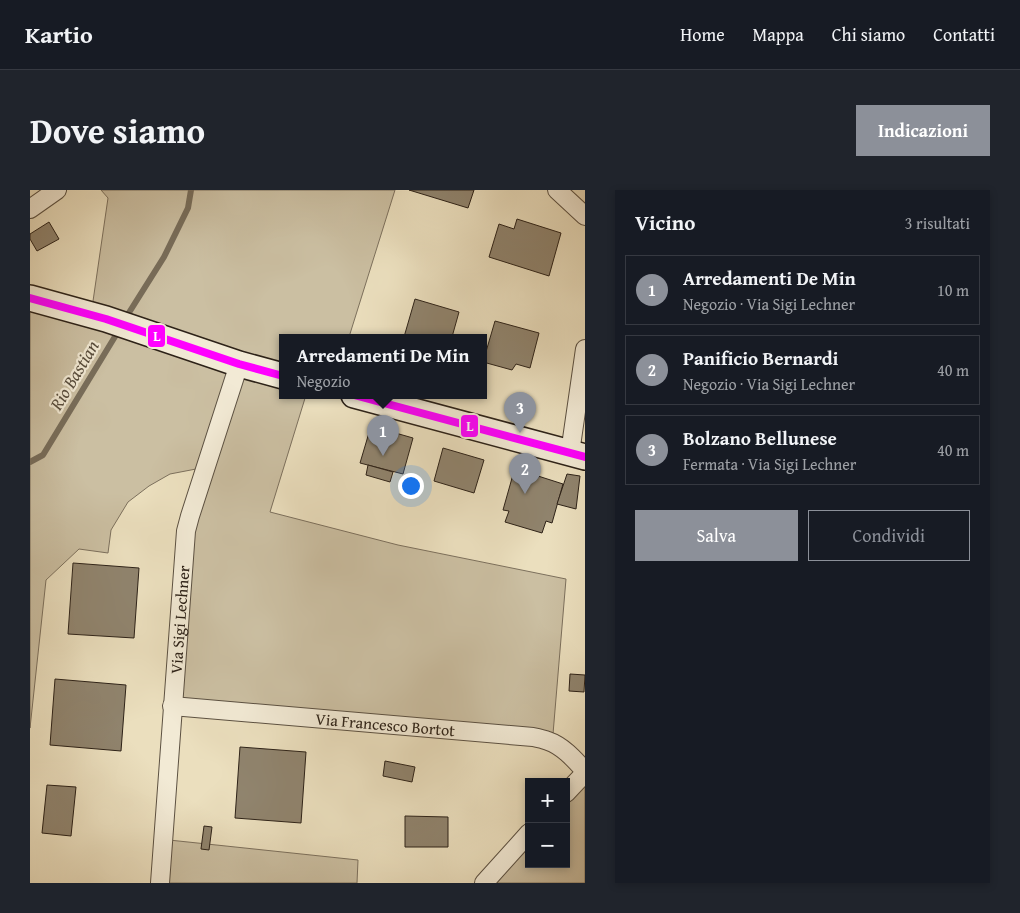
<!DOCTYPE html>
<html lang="it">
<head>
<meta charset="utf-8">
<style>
	body { margin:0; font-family:"Gentium Book Plus",serif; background:#20242c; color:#f1f3f6 }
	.controls { position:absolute; right:15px; bottom:15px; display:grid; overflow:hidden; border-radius:0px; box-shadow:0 2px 8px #0003 }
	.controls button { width:45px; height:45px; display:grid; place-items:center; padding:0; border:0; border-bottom:1px solid #363941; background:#171b24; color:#f1f3f6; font:25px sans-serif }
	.you { position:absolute; left:380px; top:295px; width:18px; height:18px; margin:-12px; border:4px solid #fff; border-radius:50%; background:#1a73e8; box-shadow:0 0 0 8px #1a73e833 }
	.badge { display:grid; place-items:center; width:32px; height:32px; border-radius:50%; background:#8c9099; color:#fff; font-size:16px; font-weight:700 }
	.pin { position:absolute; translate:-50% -41px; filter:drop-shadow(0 1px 2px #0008) }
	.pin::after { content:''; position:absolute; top:26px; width:18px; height:15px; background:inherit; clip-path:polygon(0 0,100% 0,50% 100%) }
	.popup { position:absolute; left:249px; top:144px; width:208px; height:65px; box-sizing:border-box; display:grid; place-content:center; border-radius:0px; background:#171b24; filter:drop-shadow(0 1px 4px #0005); font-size:16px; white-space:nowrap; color:#9ea1a6 }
	.popup b { font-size:19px; color:#f1f3f6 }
	.popup::after { content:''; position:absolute; left:50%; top:100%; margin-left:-10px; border:10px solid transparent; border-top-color:#171b24 }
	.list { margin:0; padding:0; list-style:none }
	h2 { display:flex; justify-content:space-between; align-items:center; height:65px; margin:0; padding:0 20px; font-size:21px }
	h2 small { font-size:16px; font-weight:400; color:#9ea1a6 }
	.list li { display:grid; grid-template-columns:32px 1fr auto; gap:15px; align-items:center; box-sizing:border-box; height:70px; margin:0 10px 10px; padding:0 10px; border:1px solid #363941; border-radius:0px }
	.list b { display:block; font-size:19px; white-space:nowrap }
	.list p { margin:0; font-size:16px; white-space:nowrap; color:#9ea1a6 }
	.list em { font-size:16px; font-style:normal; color:#9ea1a6 }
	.actions { display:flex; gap:10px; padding:15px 20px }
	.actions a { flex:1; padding:11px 0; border:1px solid #8c9099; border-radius:0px; text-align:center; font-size:18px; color:#8c9099 }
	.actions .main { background:#8c9099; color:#fff }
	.map { position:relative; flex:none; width:555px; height:693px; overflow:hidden; border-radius:0px }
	header { display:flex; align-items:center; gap:30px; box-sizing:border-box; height:70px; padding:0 25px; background:#171b24; border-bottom:1px solid #363941 }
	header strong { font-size:24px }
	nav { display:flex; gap:28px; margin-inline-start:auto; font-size:18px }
	.intro { display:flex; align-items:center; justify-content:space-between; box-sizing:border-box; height:120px; padding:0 30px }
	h1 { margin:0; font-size:35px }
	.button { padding:12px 22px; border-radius:0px; background:#8c9099; color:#fff; font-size:18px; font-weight:700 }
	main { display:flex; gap:30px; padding:0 30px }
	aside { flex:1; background:#171b24; border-radius:0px; box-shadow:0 2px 8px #0003 }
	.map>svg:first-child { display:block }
	.green { fill:#cbbfa2; stroke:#7c705d }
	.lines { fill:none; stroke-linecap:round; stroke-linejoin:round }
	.stream { stroke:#786d5a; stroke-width:6 }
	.building { fill:#90846e; stroke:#2d2218 }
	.street-casing { stroke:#5c5142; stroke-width:20 }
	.secondary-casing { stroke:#2d2218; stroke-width:28 }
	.street { stroke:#f2ead5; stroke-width:18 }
	.secondary { stroke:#f2ead5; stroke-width:25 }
	.bus-1-casing { stroke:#f2ead5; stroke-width:11 }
	.bus-1 { stroke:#f0f; stroke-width:8 }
	.labels { text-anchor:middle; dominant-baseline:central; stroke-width:4.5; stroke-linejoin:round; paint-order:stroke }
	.street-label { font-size:16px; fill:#2d2218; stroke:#f2ead5 }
	.water-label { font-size:18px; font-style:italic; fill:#594e3e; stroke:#f2ead5 }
	.line-badge { stroke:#f2ead5; stroke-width:2 }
	.badge-label { font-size:14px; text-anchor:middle; font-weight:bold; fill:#fff }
</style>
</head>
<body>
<header>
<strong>Kartio</strong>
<nav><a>Home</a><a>Mappa</a><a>Chi siamo</a><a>Contatti</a></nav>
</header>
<div class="intro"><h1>Dove siamo</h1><a class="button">Indicazioni</a></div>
<main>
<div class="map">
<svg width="555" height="693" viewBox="0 0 555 693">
	<rect width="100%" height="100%" fill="#ebdfbe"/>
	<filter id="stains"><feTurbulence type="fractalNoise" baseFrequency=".004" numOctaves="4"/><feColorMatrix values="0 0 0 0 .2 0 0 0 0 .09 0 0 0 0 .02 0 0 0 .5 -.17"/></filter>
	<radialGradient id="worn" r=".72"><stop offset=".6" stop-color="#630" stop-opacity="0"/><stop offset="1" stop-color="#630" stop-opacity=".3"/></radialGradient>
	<g class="green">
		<polygon points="71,0 365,0 319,147 253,147 253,205 276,205 240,322 368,355 536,389 523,544 137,518 166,279 140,284 119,296 98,312 81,340 78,363 49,359 16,390 0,538 0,104 62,118 78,8"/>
		<polygon points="555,577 555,693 446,693 499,636 499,674 536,674 536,596"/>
		<polygon points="139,650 328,670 327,693 136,693"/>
	</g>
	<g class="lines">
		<g class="stream">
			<polyline points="95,129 134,67 158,18 161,0"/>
			<polyline points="0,272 13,265 89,140"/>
		</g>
	</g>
	<g class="building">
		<polygon points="379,0 444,0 438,18"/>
		<polygon points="487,29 531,43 519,86 459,67 469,34 484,39"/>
		<polygon points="19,32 29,49 7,61 0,49 0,44"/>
		<polygon points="385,109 429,122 422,147 374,147"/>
		<polygon points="465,131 509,143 500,178 486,174 482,180 453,172"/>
		<polygon points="341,236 383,248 373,284 330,273"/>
		<polygon points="413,258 454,270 444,303 404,291"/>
		<polygon points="338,275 363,282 360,292 336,285"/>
		<polygon points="484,281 508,288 508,286 533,294 522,333 516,331 512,343 475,332 479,321 473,320"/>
		<polygon points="537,284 550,286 546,319 527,314"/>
		<polygon points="43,373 109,378 104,448 38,444"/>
		<polygon points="540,484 555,485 554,502 539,501"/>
		<polygon points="25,489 96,495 91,561 20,555"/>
		<polygon points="210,557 276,562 271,633 205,628"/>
		<polygon points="355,571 385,577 382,592 353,586"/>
		<polygon points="17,595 46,597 41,646 12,643"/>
		<polygon points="375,626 418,627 418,657 375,657"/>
		<polygon points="174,636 182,637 179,660 171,659"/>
	</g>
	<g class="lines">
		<defs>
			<g id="street">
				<polyline points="527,0 555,26"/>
				<polyline points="0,19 27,0"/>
				<polyline points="540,263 555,159"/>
				<path id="s1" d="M142,516L503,547C508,548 513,549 518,551C533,556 545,570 555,581"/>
				<polyline points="536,603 555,583"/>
				<path id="s2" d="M130,693L156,341L160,326L209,174"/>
				<polyline points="454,693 499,643"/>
			</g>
			<g id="secondary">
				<polyline points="0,108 76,129 209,174 253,186"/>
				<polyline points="324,205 555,267"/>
			</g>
		</defs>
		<use href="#street" class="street-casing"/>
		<use href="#secondary" class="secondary-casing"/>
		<use href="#street" class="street"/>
		<use href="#secondary" class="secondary"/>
		<defs>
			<g id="bus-1">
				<polyline points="0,108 76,129 209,174 253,186"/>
				<polyline points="324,205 555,267"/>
			</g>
		</defs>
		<use href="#bus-1" class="bus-1-casing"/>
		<use href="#bus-1" class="bus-1"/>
	</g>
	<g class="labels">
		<g class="street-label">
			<text stroke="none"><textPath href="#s2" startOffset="264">Via Sigi Lechner</textPath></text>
			<text stroke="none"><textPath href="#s1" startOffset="214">Via Francesco Bortot</textPath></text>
		</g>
		<g class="water-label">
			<text transform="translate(44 185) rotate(-59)">Rio Bastian</text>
		</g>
	</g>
	<g class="line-badge">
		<rect x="117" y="134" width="19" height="24" rx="5" fill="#f0f"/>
		<rect x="430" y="224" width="19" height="24" rx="5" fill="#f0f"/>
	</g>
	<g class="badge-label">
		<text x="127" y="151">L</text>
		<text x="440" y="241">L</text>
	</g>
	<rect width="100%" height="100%" filter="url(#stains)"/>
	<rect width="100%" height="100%" fill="url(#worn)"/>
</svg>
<div class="controls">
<button>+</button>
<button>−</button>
</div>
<div class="you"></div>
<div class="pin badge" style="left:353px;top:266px">1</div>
<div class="popup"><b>Arredamenti De Min</b>Negozio</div>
<div class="pin badge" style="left:495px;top:304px">2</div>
<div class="pin badge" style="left:490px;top:243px">3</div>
</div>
<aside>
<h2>Vicino<small>3 risultati</small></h2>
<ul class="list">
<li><span class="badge">1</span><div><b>Arredamenti De Min</b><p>Negozio · Via Sigi Lechner</p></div><em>10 m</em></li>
<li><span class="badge">2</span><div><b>Panificio Bernardi</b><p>Negozio · Via Sigi Lechner</p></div><em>40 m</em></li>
<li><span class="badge">3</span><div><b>Bolzano Bellunese</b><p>Fermata · Via Sigi Lechner</p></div><em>40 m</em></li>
</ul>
<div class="actions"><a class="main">Salva</a><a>Condividi</a></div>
</aside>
</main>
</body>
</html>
